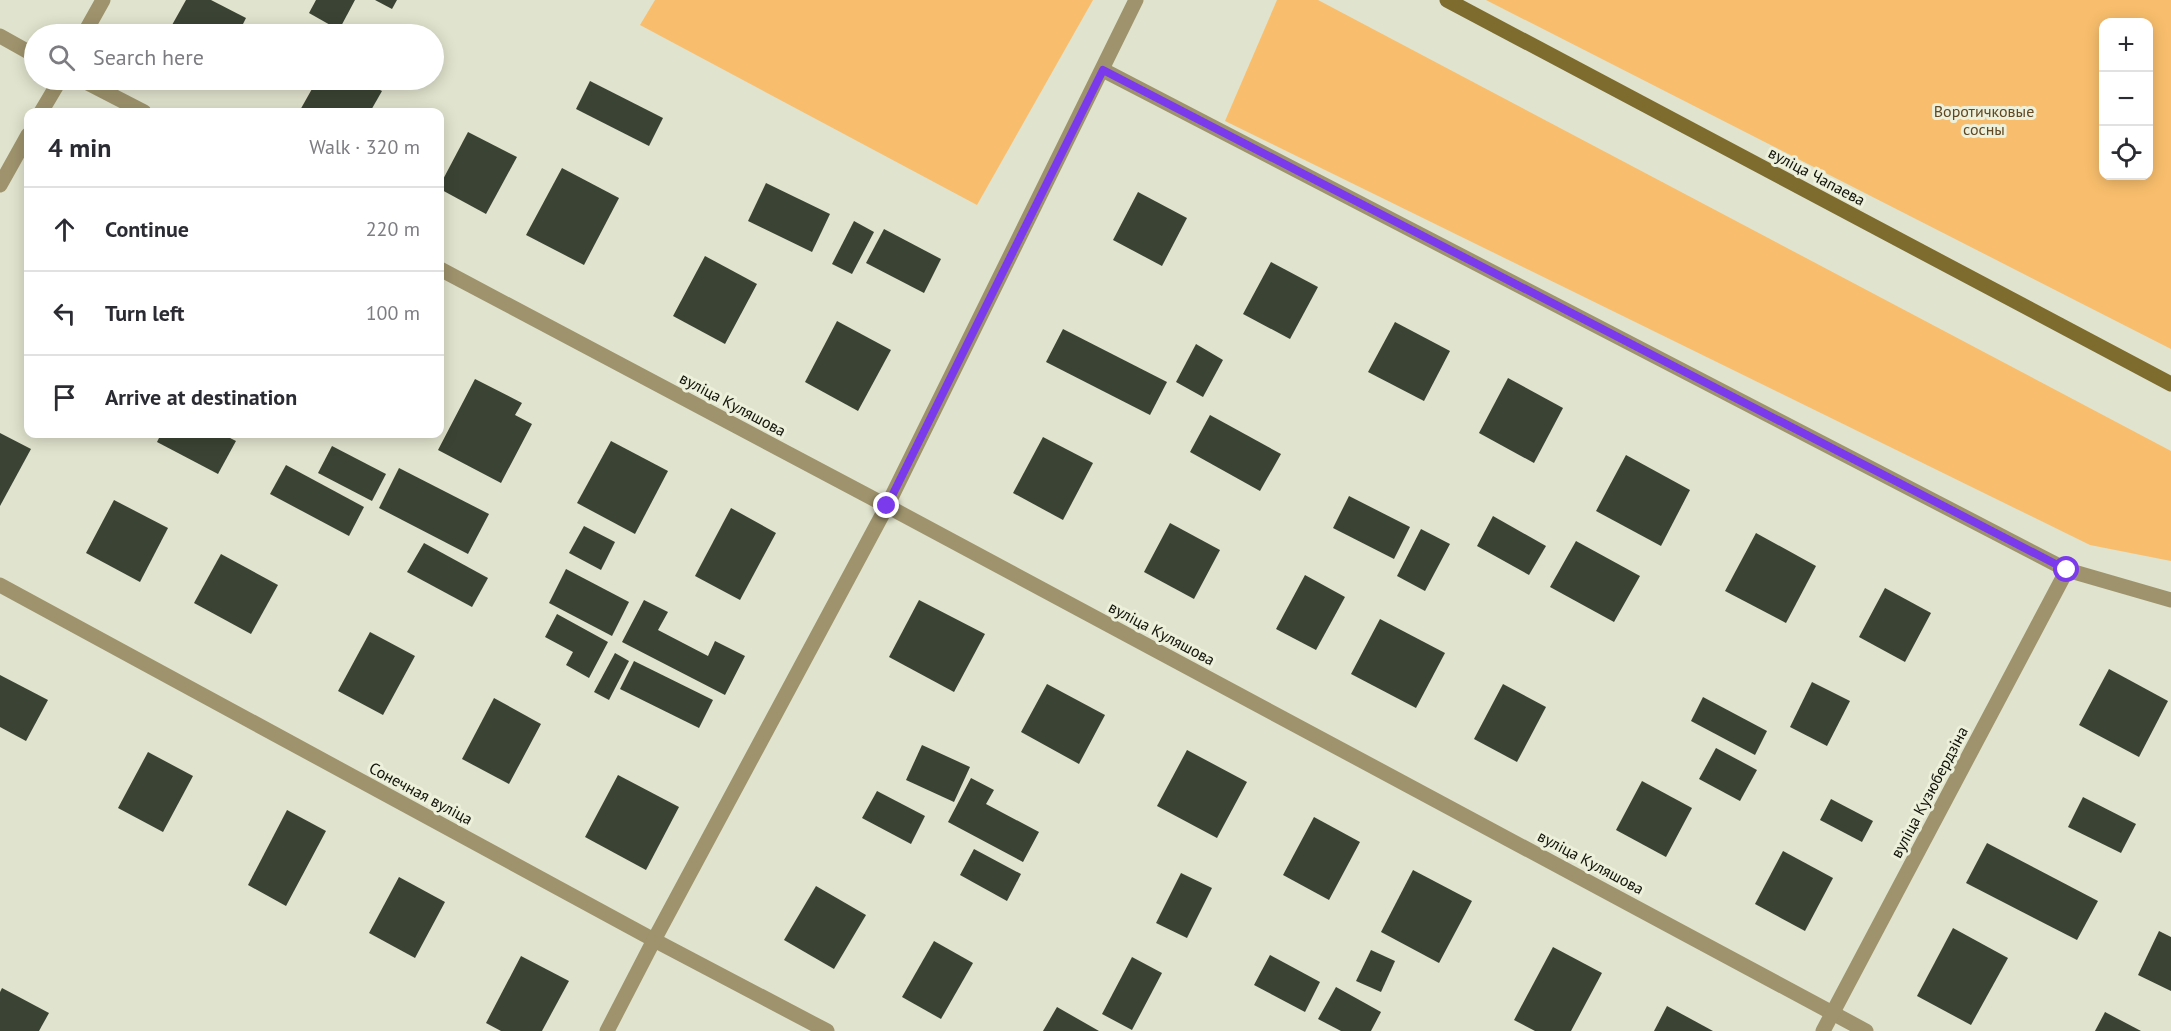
<!DOCTYPE html>
<html lang="en">
<head>
<meta charset="utf-8">
<style>
	body { margin:0; font-family:"PT Sans",sans-serif; background:#f2f2f3; color:#2b2b33 }
	.controls { position:absolute; right:18px; top:18px; display:grid; overflow:hidden; border-radius:12px; box-shadow:0 3px 15px #0003 }
	.controls button { width:54px; height:54px; display:grid; place-items:center; padding:0; border:0; border-bottom:2px solid #e1e1e2; background:#fff; color:#2b2b33; font:30px sans-serif }
	.stop { position:absolute; width:18px; height:18px; margin:-14px; border:4px solid #7c3aed; border-radius:50%; background:#fff }
	.stop.end { background:#7c3aed; border-color:#fff; box-shadow:0 2px 6px #0008 }
	.list { margin:0; padding:0; list-style:none }
	h2 { display:flex; justify-content:space-between; align-items:center; height:78px; margin:0; padding:0 24px; font-size:26px }
	h2 small { font-size:20px; font-weight:400; color:#7c7c81 }
	.list li { display:grid; grid-template-columns:39px 1fr auto; gap:18px; align-items:center; box-sizing:border-box; height:84px; padding:0 24px; border-top:2px solid #e1e1e2 }
	.list b { display:block; font-size:22px; white-space:nowrap }
	.list em { font-size:20px; font-style:normal; color:#7c7c81 }
	.icon { flex:none; width:33px; height:33px; fill:none; stroke:currentColor; stroke-width:2; stroke-linecap:round; stroke-linejoin:round }
	.map { position:relative; flex:none; width:2171px; height:1031px; overflow:hidden }
	.search { position:absolute; background:#fff; box-shadow:0 3px 15px #0003; left:24px; top:24px; width:420px; height:66px; display:flex; align-items:center; gap:15px; box-sizing:border-box; padding:0 21px; border-radius:33px; color:#7c7c81; font-size:22px }
	.panel { position:absolute; background:#fff; box-shadow:0 3px 15px #0003; left:24px; top:108px; width:420px; height:330px; border-radius:12px }
	.map>svg:first-child { display:block }
	.green { fill:#f8be6d; fill-rule:evenodd }
	.building { fill:#3b4434 }
	.lines { fill:none; stroke-linecap:round; stroke-linejoin:round }
	.street { stroke:#9e936c; stroke-width:15 }
	.secondary { stroke:#7e6c2e; stroke-width:15 }
	.route { stroke:#7c3aed; stroke-width:8 }
	.labels { text-anchor:middle; dominant-baseline:central; stroke-width:6; stroke-linejoin:round; paint-order:stroke }
	.park-label { font-size:16px; fill:#614724; stroke:#edf0da }
	.street-label { font-size:16px; fill:#11120a; stroke:#edf0da }
</style>
</head>
<body>
<div class="map">
<svg width="2171" height="1031" viewBox="0 0 2171 1031">
	<rect width="100%" height="100%" fill="#e0e3cd"/>
	<g class="green">
		<polygon points="655,0 1093,0 977,205 640,25"/>
		<polygon points="1277,0 1318,0 2171,451 2171,561 2090,545 1225,121"/>
		<path d="M1486,0H2171V349ZM2148,22V176H2104V22Z"/>
	</g>
	<g class="building">
		<polygon points="186,0 211,0 246,18 238,34 167,34"/>
		<polygon points="316,0 355,0 339,30 309,13"/>
		<polygon points="375,0 397,0 392,9"/>
		<polygon points="317,80 360,80 382,91 370,112 299,112"/>
		<polygon points="590,81 663,118 649,146 576,109"/>
		<polygon points="468,132 517,157 486,214 440,189 440,185"/>
		<polygon points="562,168 619,198 584,265 526,235"/>
		<polygon points="766,183 830,214 812,252 748,221"/>
		<polygon points="1138,192 1187,218 1162,266 1113,240"/>
		<polygon points="854,221 874,232 852,274 832,264"/>
		<polygon points="884,229 941,259 924,293 866,263"/>
		<polygon points="705,256 757,284 725,344 673,316"/>
		<polygon points="1271,262 1318,287 1290,339 1243,314"/>
		<polygon points="837,321 891,350 858,411 805,382"/>
		<polygon points="1395,322 1450,351 1424,401 1368,372"/>
		<polygon points="1063,329 1167,382 1150,415 1046,362"/>
		<polygon points="1196,344 1223,360 1203,397 1176,382"/>
		<polygon points="1508,378 1563,408 1534,463 1479,433"/>
		<polygon points="475,379 522,403 515,415 532,424 501,483 438,450"/>
		<polygon points="1210,415 1281,454 1260,491 1190,452"/>
		<polygon points="0,433 31,449 0,506"/>
		<polygon points="161,434 222,434 236,441 218,474 157,442"/>
		<polygon points="1043,437 1093,463 1063,520 1013,493"/>
		<polygon points="611,441 668,471 635,534 577,503"/>
		<polygon points="332,446 386,474 372,501 318,473"/>
		<polygon points="1626,455 1690,490 1661,546 1596,511"/>
		<polygon points="286,465 364,507 349,536 270,494"/>
		<polygon points="399,468 489,514 468,554 379,508"/>
		<polygon points="1349,496 1410,527 1394,559 1333,528"/>
		<polygon points="114,500 168,528 140,582 86,553"/>
		<polygon points="731,508 776,533 740,600 695,576"/>
		<polygon points="1493,516 1546,546 1529,575 1477,546"/>
		<polygon points="1170,523 1220,550 1194,599 1144,572"/>
		<polygon points="584,526 615,542 601,570 569,553"/>
		<polygon points="1421,529 1450,544 1425,591 1397,576"/>
		<polygon points="1756,533 1816,566 1786,623 1725,591"/>
		<polygon points="1576,541 1640,576 1614,622 1550,587"/>
		<polygon points="424,543 488,578 472,607 407,572"/>
		<polygon points="221,554 278,585 251,634 194,603"/>
		<polygon points="566,569 629,602 612,636 549,603"/>
		<polygon points="1305,575 1345,597 1316,650 1276,629"/>
		<polygon points="1885,588 1931,613 1905,662 1859,637"/>
		<polygon points="644,600 668,612 658,630 708,656 715,641 745,656 725,695 622,642"/>
		<polygon points="919,600 985,634 954,692 889,657"/>
		<polygon points="557,614 608,642 589,678 566,665 573,652 545,637"/>
		<polygon points="1380,619 1445,653 1416,708 1351,674"/>
		<polygon points="370,632 415,656 383,715 338,691"/>
		<polygon points="615,653 629,661 609,700 594,692"/>
		<polygon points="634,661 713,700 699,728 620,689"/>
		<polygon points="2109,669 2168,701 2139,757 2079,725"/>
		<polygon points="0,675 48,700 26,741 0,727"/>
		<polygon points="1812,682 1850,701 1827,746 1790,727"/>
		<polygon points="1047,684 1105,715 1079,764 1021,732"/>
		<polygon points="1503,684 1546,707 1517,762 1474,739"/>
		<polygon points="1703,697 1767,731 1755,755 1691,721"/>
		<polygon points="494,698 541,724 509,784 462,759"/>
		<polygon points="922,745 970,767 954,802 906,780"/>
		<polygon points="1716,748 1757,770 1740,801 1699,779"/>
		<polygon points="1187,750 1247,782 1217,838 1157,806"/>
		<polygon points="148,752 193,776 163,832 118,808"/>
		<polygon points="618,775 679,807 646,870 585,837"/>
		<polygon points="971,778 994,790 986,804 1039,832 1023,862 948,822"/>
		<polygon points="1642,781 1692,808 1666,857 1616,830"/>
		<polygon points="877,791 925,816 911,844 862,818"/>
		<polygon points="2083,797 2136,824 2121,853 2068,827"/>
		<polygon points="1831,799 1873,821 1862,842 1820,820"/>
		<polygon points="287,810 326,831 286,906 248,885"/>
		<polygon points="1314,817 1360,842 1329,900 1283,875"/>
		<polygon points="1987,843 2098,901 2077,940 1966,883"/>
		<polygon points="974,849 1021,874 1007,901 960,875"/>
		<polygon points="1783,851 1833,878 1805,931 1755,904"/>
		<polygon points="1413,870 1472,901 1439,963 1381,932"/>
		<polygon points="1181,873 1212,888 1187,938 1156,923"/>
		<polygon points="399,877 445,902 415,958 369,933"/>
		<polygon points="816,886 866,915 834,969 784,940"/>
		<polygon points="1953,928 2008,958 1971,1025 1917,996"/>
		<polygon points="2159,931 2171,937 2171,991 2138,975"/>
		<polygon points="934,941 973,963 941,1019 902,997"/>
		<polygon points="1553,947 1602,973 1571,1031 1535,1031 1514,1020"/>
		<polygon points="1371,950 1395,961 1381,992 1356,981"/>
		<polygon points="1270,955 1320,982 1305,1012 1254,985"/>
		<polygon points="521,956 569,981 542,1031 501,1031 486,1023"/>
		<polygon points="1132,957 1162,973 1132,1030 1102,1014"/>
		<polygon points="1336,987 1381,1012 1371,1031 1341,1031 1318,1019"/>
		<polygon points="2,988 49,1013 39,1031 0,1031 0,992"/>
		<polygon points="1667,1006 1713,1031 1654,1031"/>
		<polygon points="1057,1007 1099,1031 1043,1031"/>
		<polygon points="2105,1012 2141,1031 2095,1031"/>
	</g>
	<g class="lines">
		<g class="street">
			<polyline points="84,34 103,0"/>
			<polyline points="0,36 34,55"/>
			<polyline points="1103,70 2067,570 2171,600"/>
			<polyline points="82,80 144,112"/>
			<polyline points="41,112 60,80"/>
			<polyline points="0,185 28,135"/>
			<polyline points="440,269 887,506 1866,1031"/>
			<polyline points="0,585 654,940 827,1031"/>
			<polyline points="607,1031 654,940 887,506 1136,0"/>
			<polyline points="1823,1031 2067,570"/>
		</g>
		<polyline class="secondary" points="1447,0 2171,384"/>
	</g>
	<g class="lines">
		<polyline class="route" points="887,506 1103,70 2067,570"/>
	</g>
	<g class="labels">
		<g class="park-label">
			<text x="1984" y="111">Воротичковые<tspan x="1984" dy="18">сосны</tspan></text>
		</g>
		<g class="street-label">
			<text transform="translate(1817 176) rotate(28)">вуліца Чапаева</text>
			<text transform="translate(733 404) rotate(28)">вуліца Куляшова</text>
			<text transform="translate(1162 633) rotate(28)">вуліца Куляшова</text>
			<text transform="translate(1929 792) rotate(-62)">вуліца Кузюбердзіна</text>
			<text transform="translate(421 793) rotate(28)">Сонечная вуліца</text>
			<text transform="translate(1591 862) rotate(28)">вуліца Куляшова</text>
		</g>
	</g>
</svg>
<div class="controls">
<button>+</button>
<button>−</button>
<button><svg class="icon" aria-label="locate" viewBox="0 0 24 24"><circle cx="12" cy="12" r="6"/><path d="M12 2v4M12 18v4M2 12h4M18 12h4"/></svg></button>
</div>
<div class="stop" style="left:2067px;top:570px"></div>
<div class="stop end" style="left:887px;top:506px"></div>
<div class="search"><svg class="icon" aria-label="search" viewBox="0 0 24 24"><circle cx="10" cy="10" r="6"/><path d="M15 15l6 6"/></svg>Search here</div>
<section class="panel">
<h2>4 min<small>Walk · 320 m</small></h2>
<ul class="list">
<li><svg class="icon" aria-label="ahead" viewBox="0 0 24 24"><path d="M12 20V5M6 11l6-6 6 6"/></svg><div><b>Continue</b></div><em>220 m</em></li>
<li><svg class="icon" aria-label="left" viewBox="0 0 24 24"><path d="M17 20v-9H6M10 6l-5 5 5 5"/></svg><div><b>Turn left</b></div><em>100 m</em></li>
<li><svg class="icon" aria-label="arrive" viewBox="0 0 24 24"><path d="M6 21V4h12l-3 4 3 4H6"/></svg><div><b>Arrive at destination</b></div></li>
</ul>
</section>
</div>
</body>
</html>
